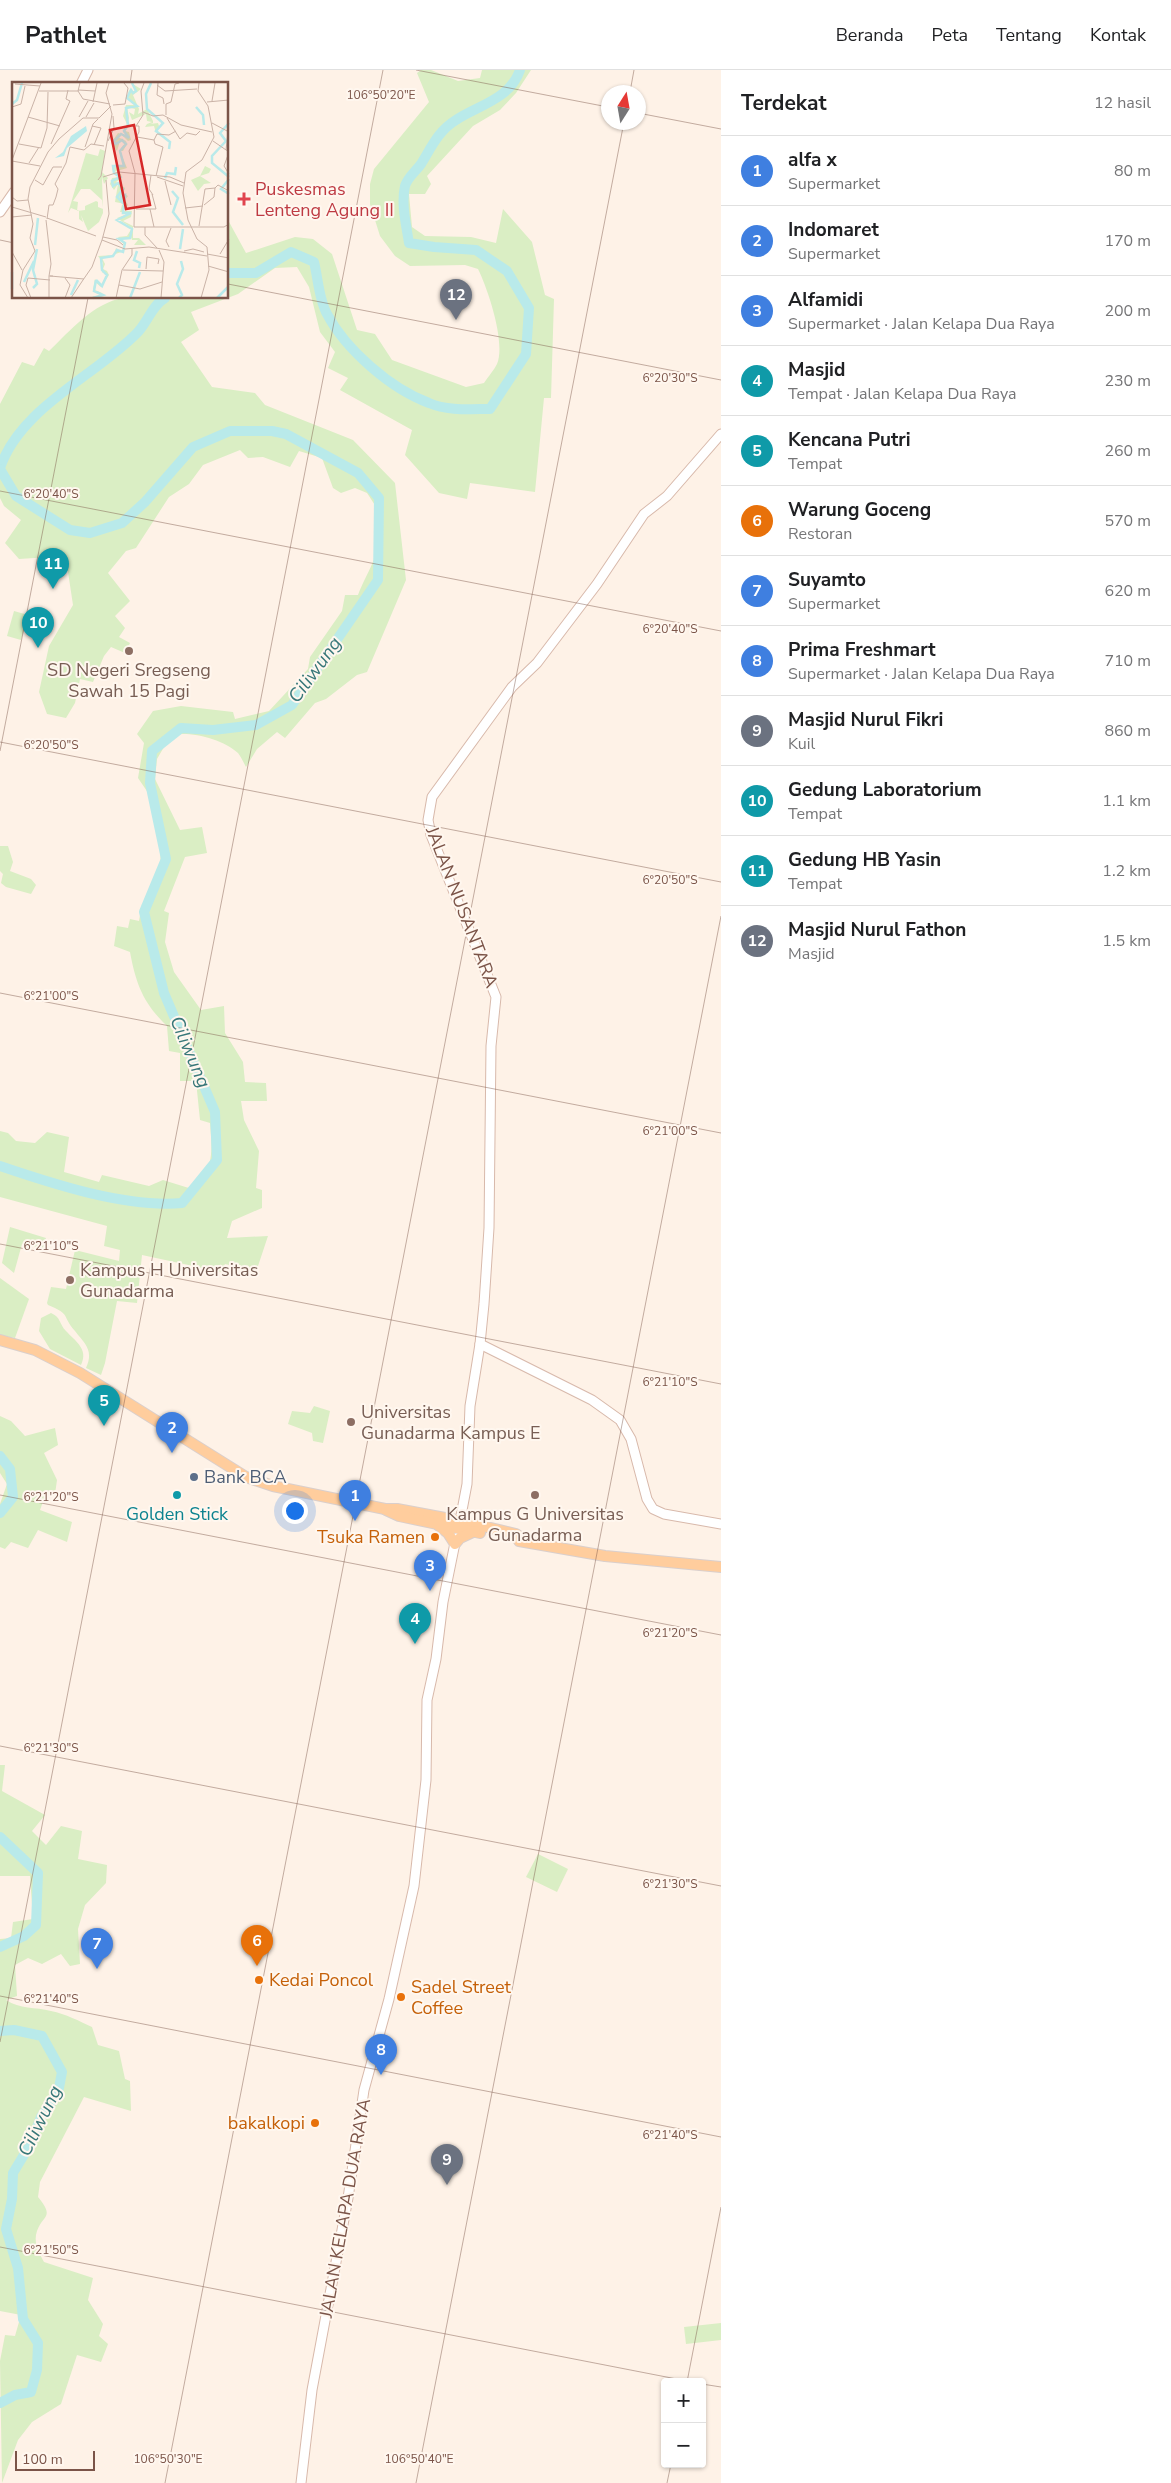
<!DOCTYPE html>
<html lang="id">
<head>
<meta charset="utf-8">
<style>
	body { margin:0; font-family:"Nunito Sans",sans-serif; background:#f2f2f2; color:#202124 }
	.controls { position:absolute; right:15px; bottom:15px; display:grid; overflow:hidden; border-radius:5px; box-shadow:0 1px 4px #0004 }
	.controls button { width:45px; height:45px; display:grid; place-items:center; padding:0; border:0; border-bottom:1px solid #e0e0e0; background:#fff; color:#202124; font:25px sans-serif }
	.compass { position:absolute; left:601px; top:15px; width:45px; height:45px; border-radius:50%; background:#fff; box-shadow:0 1px 4px #0004; rotate:11deg }
	.scale { position:absolute; left:15px; bottom:12px; width:80px; box-sizing:border-box; padding-left:5px; border:2px solid #7b5448; border-top:0; font-size:14px; line-height:18px; white-space:nowrap; color:#7b5448; -webkit-text-stroke:4px #fff7ef; paint-order:stroke }
	.you { position:absolute; left:294px; top:1440px; width:18px; height:18px; margin:-12px; border:4px solid #fff; border-radius:50%; background:#1a73e8; box-shadow:0 0 0 8px #1a73e833 }
	.badge { display:grid; place-items:center; width:32px; height:32px; border-radius:50%; background:#db2777; color:#fff; font-size:16px; font-weight:700 }
	.pin { position:absolute; translate:-50% -41px; filter:drop-shadow(0 1px 2px #0008) }
	.pin::after { content:''; position:absolute; top:26px; width:18px; height:15px; background:inherit; clip-path:polygon(0 0,100% 0,50% 100%) }
	.list { margin:0; padding:0; list-style:none }
	h2 { display:flex; justify-content:space-between; align-items:center; height:65px; margin:0; padding:0 20px; font-size:21px }
	h2 small { font-size:16px; font-weight:400; color:#757577 }
	.list li { display:grid; grid-template-columns:32px 1fr auto; gap:15px; align-items:center; box-sizing:border-box; height:70px; padding:0 20px; border-top:1px solid #e0e0e0 }
	.list b { display:block; font-size:19px; white-space:nowrap }
	.list p { margin:0; font-size:16px; white-space:nowrap; color:#757577 }
	.list em { font-size:16px; font-style:normal; color:#757577 }
	.map { position:relative; flex:none; width:721px; height:2413px; overflow:hidden }
	header { display:flex; align-items:center; gap:30px; box-sizing:border-box; height:70px; padding:0 25px; background:#fff; border-bottom:1px solid #e0e0e0 }
	header strong { font-size:24px }
	nav { display:flex; gap:28px; margin-inline-start:auto; font-size:18px }
	main { display:flex }
	aside { flex:1; background:#fff }
	.map>svg:first-child { display:block }
	.green { fill:#daeec4 }
	.lines { fill:none; stroke-linecap:round; stroke-linejoin:round }
	.river { stroke:#b9eaea; stroke-width:10 }
	.secondary-casing { stroke:#d8b9ab; stroke-width:11 }
	.primary-casing { stroke:#dacfcc; stroke-width:12 }
	.secondary { stroke:#fff; stroke-width:9 }
	.primary { stroke:#ffcd9d; stroke-width:10 }
	.ticks { fill:none; stroke:#7b5448; stroke-width:1; stroke-opacity:0.45 }
	.health-dot { fill:#e0444e; stroke:#fff7ef; stroke-width:2 }
	.education-dot { fill:#8d6e63; stroke:#fff7ef; stroke-width:2 }
	.service-dot { fill:#5c6f8a; stroke:#fff7ef; stroke-width:2 }
	.culture-dot { fill:#0f9aa8; stroke:#fff7ef; stroke-width:2 }
	.food-dot { fill:#e8710a; stroke:#fff7ef; stroke-width:2 }
	.labels { text-anchor:middle; dominant-baseline:central; stroke-width:4; stroke-linejoin:round; paint-order:stroke }
	.health-label { font-size:18px; fill:#be3a42; stroke:#fff7ef; text-anchor:start }
	.education-label { font-size:18px; fill:#785e54; stroke:#fff7ef }
	.street-label { font-size:18px; fill:#7b5448; stroke:#fff7ef }
	.service-label { font-size:18px; fill:#4e5e75; stroke:#fff7ef; text-anchor:start }
	.culture-label { font-size:18px; fill:#0d838f; stroke:#fff7ef }
	.food-label { font-size:18px; fill:#c56008; stroke:#fff7ef; text-anchor:end }
	.water-label { font-size:19px; font-style:italic; fill:#387779; stroke:#fff7ef }
	.inset-river { fill:none; stroke:#b9eaea; stroke-width:2.5 }
	.inset-road { fill:none; stroke:#cab3a7; stroke-width:1 }
	.view { fill:#d62828; fill-opacity:0.15; stroke:#d62828; stroke-width:2.5 }
	.inset-edge { fill:none; stroke:#7b5448; stroke-width:2.5 }
	.ticks-label { font-size:12px; text-anchor:middle; fill:#7b5448; stroke:#fff7ef; stroke-width:4; stroke-linejoin:round; paint-order:stroke }
</style>
</head>
<body>
<header>
<strong>Pathlet</strong>
<nav><a>Beranda</a><a>Peta</a><a>Tentang</a><a>Kontak</a></nav>
</header>
<main>
<div class="map">
<svg width="721" height="2413" viewBox="0 0 721 2413">
	<rect width="100%" height="100%" fill="#fef2e7"/>
	<g class="green">
		<path d="M421,0H431L458,11L480,8L482,0H531L516,23L500,40L473,56L427,106L431,114L425,124H409L412,157L425,166L471,167L496,173L503,139L532,172L545,225L554,229L551,328H544L535,422L470,413L467,429L439,423L405,385L412,360L340,320L348,308L328,298L335,282L320,262L309,217L297,197L275,198L238,224L191,242L199,260L181,272L212,317L255,323L265,335L353,370L395,413L406,510L367,602L357,605L326,629L315,633L285,668L277,662L257,679L246,697C244,693 241,687 238,683C223,669 191,661 171,665L157,689L155,709L180,760L202,757L207,783L185,787L164,841L169,843L165,872L174,902L201,940L224,936L225,963L243,992L245,1012L266,1013L267,1031H241L244,1050L259,1081L256,1118L262,1120V1138L232,1151L227,1168L268,1166L256,1202L225,1194L221,1202L142,1185L137,1233L117,1231L105,1293L101,1305L86,1298C94,1280 85,1274 75,1261C61,1245 72,1245 48,1235L47,1233L51,1217L66,1219L75,1180L119,1191L120,1180L104,1176L107,1156L0,1127V1061L8,1063L16,1071L35,1073L47,1062L69,1067L64,1102L99,1112L102,1105L149,1116L163,1110L192,1119C215,1101 212,1079 210,1053L200,1050L196,1011H180V983L169,981L167,956C143,933 136,914 130,882L114,876L117,856L128,858L130,849L139,851L142,834L151,830L161,804L160,772L155,733L138,708L144,673L137,664L153,641L181,636L233,642L235,649L269,641L308,599L310,587L342,541L345,525H358C367,501 389,471 379,443C376,436 371,429 367,423L355,418L341,423L333,418L322,388L299,381L290,397L263,387L248,388L240,380L203,395L189,414L169,427L136,478L126,481L108,503L130,531L115,546L125,558L119,567L130,573L125,583L111,577L104,586L93,612L80,609L75,633L66,648L47,644L39,622L49,576L73,535L68,502L64,492L50,487L19,489L5,473L21,450L4,436L0,428V334L22,292L34,296L44,278L49,281C70,261 94,232 124,228H228V150L246,183L295,167L313,169L332,184L357,260L375,264L392,290L466,317L484,313C488,307 494,300 497,294C506,273 488,219 478,199L465,195L410,196L395,186L380,166L370,134V114L374,99L429,32L417,3Z"/>
		<polygon points="14,541 28,545 21,570 7,566"/>
		<polygon points="0,776 8,776 13,792 10,801 31,809 36,815 31,824 6,817 1,813 3,804 0,801"/>
		<polygon points="10,1157 46,1168 43,1178 22,1174 14,1203 2,1193"/>
		<polygon points="0,1208 29,1229 15,1268 0,1265"/>
		<path d="M51,1243C61,1247 59,1254 66,1261C75,1271 89,1279 81,1295L50,1279L39,1261L41,1248Z"/>
		<polygon points="314,1336 330,1341 323,1373 313,1371 312,1363 288,1354 292,1341 310,1343"/>
		<polygon points="0,1346 11,1351 25,1366 55,1358 58,1375 44,1383 57,1410 55,1424 45,1426 40,1440 72,1452 67,1472 38,1460 28,1478 11,1472 5,1479 0,1477 0,1434 7,1414 0,1403"/>
		<path d="M0,1695H5L2,1721L45,1745L32,1761L46,1775L61,1756L82,1761L78,1789L107,1795L106,1813L85,1835L78,1859L80,1894L70,1896L61,1884L42,1894L28,1888L15,1895L17,1926L6,1930C20,1939 35,1937 51,1941C66,1944 79,1951 92,1957L98,1975L119,1981L125,2009L130,2011L131,2041L84,2027L40,2112L38,2127C55,2148 43,2144 37,2161C33,2172 39,2183 44,2192L93,2208L88,2230L103,2254L99,2266L108,2274L101,2292L77,2285L61,2334L32,2352L18,2370L2,2413L0,2291L5,2265L15,2266L21,2245L0,2241V1869L11,1868L13,1852L33,1849L30,1806H0Z"/>
		<polygon points="538,1784 568,1799 557,1822 526,1807"/>
		<polygon points="721,2253 721,2270 686,2274 684,2257"/>
	</g>
	<g class="lines">
		<g class="river">
			<path d="M228,203H256L291,182L314,192C318,208 319,230 327,244C346,280 391,319 429,333C448,341 470,339 490,339L526,284L529,238L507,201L476,180L434,177L409,173C406,154 401,134 405,116C407,108 416,101 421,94C431,78 438,61 456,50C479,35 510,29 520,0"/>
			<path d="M0,398C20,338 95,306 137,263C148,252 152,235 165,228"/>
			<path d="M0,399L16,426L70,460L90,463L122,453L145,432L193,377L230,361H272L286,364L358,403L379,428L378,510L292,635L256,655L213,660L181,658L152,681L150,713L166,789L144,842L164,923L215,1042L217,1090L182,1133C126,1138 53,1114 0,1096"/>
			<polyline points="0,1386 10,1399 13,1427 0,1443"/>
			<polyline points="0,1767 38,1803 36,1855 24,1866 0,1877"/>
			<polyline points="0,1961 14,1960 42,1966 62,2002 58,2023 41,2047 30,2075 13,2103 12,2129 6,2159 18,2198 23,2249 38,2273 37,2300 31,2322 15,2325 0,2333"/>
		</g>
		<defs>
			<g id="secondary">
				<polyline points="81,14 88,0"/>
				<polyline points="0,142 14,122"/>
				<polyline points="480,1274 592,1330 620,1350 631,1369 647,1429 653,1439 664,1444 721,1454"/>
				<polyline points="459,1456 467,1414 470,1336 480,1274 484,1234 489,1158 491,976 496,927 431,765 428,750 432,727 512,617 537,593 597,514 644,444 667,426 721,364"/>
				<polyline points="301,2413 312,2320 348,2128 364,2020 389,1929 414,1816 426,1710 427,1630 436,1589 443,1532 456,1468"/>
			</g>
			<g id="primary">
				<polyline points="0,1270 35,1280 80,1303 246,1407 273,1416 385,1439 397,1439 461,1451 516,1464 524,1470"/>
				<polyline points="386,1440 399,1446 480,1463"/>
				<polyline points="438,1455 448,1463 455,1474 460,1468 475,1461"/>
				<polyline points="519,1471 605,1486 721,1497"/>
			</g>
		</defs>
		<use href="#secondary" class="secondary-casing"/>
		<use href="#primary" class="primary-casing"/>
		<use href="#secondary" class="secondary"/>
		<use href="#primary" class="primary"/>
	</g>
	<path class="ticks" d="M416,0L608,37M130,14L132,0M630,22L634,0M638,43L721,59M0,170L14,173M228,214L721,310M0,421L721,561M0,672L721,812M0,681L88,228M0,923L721,1063M0,1174L721,1314M0,1425L721,1565M0,1676L721,1816M0,1926L721,2067M0,1972L383,0M0,2177L692,2312M687,2312L721,2137M702,2314L721,2317M165,2413L624,52M416,2413L721,846M667,2413L671,2394"/>
	<path class="health-dot" d="M241.5 121.5h5v5h5v5h-5v5h-5v-5h-5v-5h5z"/>
	<g class="education-dot">
		<circle cx="129" cy="581" r="5"/>
		<circle cx="70" cy="1210" r="5"/>
		<circle cx="351" cy="1352" r="5"/>
		<circle cx="535" cy="1425" r="5"/>
	</g>
	<circle class="service-dot" cx="194" cy="1407" r="5"/>
	<circle class="culture-dot" cx="177" cy="1425" r="5"/>
	<g class="food-dot">
		<circle cx="435" cy="1467" r="5"/>
		<circle cx="259" cy="1910" r="5"/>
		<circle cx="401" cy="1927" r="5"/>
		<circle cx="315" cy="2053" r="5"/>
	</g>
	<g class="labels">
		<g class="health-label">
			<text x="255" y="119">Puskesmas<tspan x="255" dy="21">Lenteng Agung II</tspan></text>
		</g>
		<g class="education-label">
			<text x="129" y="600">SD Negeri Sregseng<tspan x="129" dy="21">Sawah 15 Pagi</tspan></text>
			<text x="80" y="1200" text-anchor="start">Kampus H Universitas<tspan x="80" dy="21">Gunadarma</tspan></text>
			<text x="361" y="1342" text-anchor="start">Universitas<tspan x="361" dy="21">Gunadarma Kampus E</tspan></text>
			<text x="535" y="1444">Kampus G Universitas<tspan x="535" dy="21">Gunadarma</tspan></text>
		</g>
		<g class="street-label">
			<text transform="translate(462 837) rotate(69)">JALAN NUSANTARA</text>
			<text transform="translate(345 2138) rotate(-80)">JALAN KELAPA DUA RAYA</text>
		</g>
		<g class="service-label">
			<text x="204" y="1407">Bank BCA</text>
		</g>
		<g class="culture-label">
			<text x="177" y="1444">Golden Stick</text>
		</g>
		<g class="food-label">
			<text x="425" y="1467">Tsuka Ramen</text>
			<text x="269" y="1910" text-anchor="start">Kedai Poncol</text>
			<text x="411" y="1917" text-anchor="start">Sadel Street<tspan x="411" dy="21">Coffee</tspan></text>
			<text x="305" y="2053">bakalkopi</text>
		</g>
		<g class="water-label">
			<text transform="translate(315 600) rotate(-54)">Ciliwung</text>
			<text transform="translate(190 982) rotate(67)">Ciliwung</text>
			<text transform="translate(40 2051) rotate(-64)">Ciliwung</text>
		</g>
	</g>
	<g transform="translate(12 12)">
		<rect width="216" height="216" fill="#fef2e7"/>
		<path d="M119,1L129,7L121,13L127,27L126,32L135,27L141,39V41L138,42L146,41L147,44L144,51L142,44L133,45L135,42L140,40L135,39L134,32L120,38L117,30L122,33L123,27L115,25L117,36L113,49L117,50L119,58L116,59L109,52L106,55L114,59L115,62L111,69H108L115,86L102,90L109,92L110,96L104,100L113,106L111,111L116,114L113,118L116,123L111,129H120L119,135L111,139L121,144V156H127L134,163H122L126,158H120L119,155L108,157L113,162V164L106,155L115,154L120,146L105,136L118,131L108,130L110,123L113,122L103,120L106,102L102,108L98,102L100,96L108,95L101,90L100,83H112L107,69L114,60L108,59L105,69L99,61L106,51L117,54L111,50L115,42L111,34L114,23H124L115,17L117,8L121,11L124,8ZM88,67L93,69L90,90L96,96L92,102L90,95L91,131L87,140L76,149L69,133L71,140L67,137V129L59,126L56,131L74,71L86,74ZM69,107H78L90,118L91,127L86,125V120L84,119L73,124V128L65,129L66,120L61,119ZM193,84L199,87L197,91L188,94L199,101L192,102L186,109L179,98L188,94ZM104,166L109,170L113,169L90,176L93,182L91,187L95,189L97,193L89,205L83,200V208L90,211L91,214L75,216L89,213L81,208L83,197L89,203L95,193L92,189L90,191L91,181L86,174L102,173Z" fill="#daeec4" fill-rule="evenodd"/>
		<path d="M74,44L75,49L55,66L52,74L43,76L51,70L59,54Z" fill="#b9eaea"/>
		<path class="inset-river" d="M139,1L134,12L135,27L151,41L144,49L158,60L157,67M0,22L5,18L10,1M184,25L191,33L192,43M217,41L208,51L214,59L200,74V81L217,95M153,96L155,91L163,92L164,85M217,97L209,107L217,112M160,109L166,116L161,130L171,143M23,163L26,136M168,167L171,147M125,169L122,178L128,181L127,186M0,190V207M84,198L90,204L95,193L90,188L89,176L101,174L105,168L111,170L113,161L107,157L118,156L120,147L105,138L119,131H111L113,113L109,114L110,120L105,115L111,107L106,101L101,104L100,99L108,95L102,91L101,84H112L108,69L114,62L110,58L104,62L101,60L109,52L117,56L112,49L116,43L114,26L125,24L115,16L119,8L121,11L124,9L120,1M12,200L22,179M21,206L25,202L21,188L25,167M59,213L66,198M81,216L91,213L82,209L84,198M118,216L128,190M167,216L170,213L165,202L171,187L169,179M205,216L216,205"/>
		<path class="inset-road" d="M68,1L66,9L71,17L98,22M146,1L145,13L151,16L152,22M187,1L186,9L196,24L202,55L190,78L174,90L171,111L176,138L185,157L195,165L197,188L189,216M3,2L28,4M145,3L153,9L185,7M66,8L83,9M27,9H66M200,19L203,1M81,20L85,1M195,20L217,18M101,23L113,22L116,6L112,1M0,25L9,22L13,4M131,30L141,34L151,33M151,33L169,43L200,50M154,33V22L159,20L163,2L167,1M16,35L48,44M67,35L76,19M74,35L82,21M155,36L168,57L175,51L184,53L188,49M200,41L217,50M80,44L89,46L82,63M124,44H127V50L117,69L123,91L122,145H181M124,44L131,33L129,9L132,1M125,55L142,58M142,58L143,62L151,65L144,94M142,58L145,52L157,53L164,49M96,59L102,46L101,34M201,59L217,70M7,62L29,66L35,46L36,10M39,62L58,19L54,17L56,8M73,65L81,42L86,37M214,68L216,50M216,73L212,84L217,92M0,78L29,1M0,79L28,84M17,81L27,65M139,93L137,107L141,113M91,95L107,90L158,95L172,101M145,95L171,104M23,98L31,103L41,85H50M86,98L89,94L100,32L94,11L97,1M153,99L159,123M203,106L206,103L217,109M0,115L5,119L16,118M192,123L202,115L203,106M0,125L34,135M173,126L191,124M124,127H144L140,112M138,127L142,145M0,135L20,133M35,136L84,154M35,137L37,123H41L44,115L46,107L43,102L54,81L58,65L72,68L79,62L92,64M34,138L39,182L37,194M187,144L193,107L203,106M133,145V153L145,166M181,145H212L217,142M91,155L105,158L111,163M90,158L97,132L94,98M157,165L154,159L159,146M147,168L152,180L149,216M172,169L181,167L192,170M0,170L10,188M195,172L217,176M208,172L217,157M196,184L217,190M134,187L135,175L147,177L146,182M111,188L151,189M38,194L72,197M71,198L80,185L90,158L113,167L137,165L195,174M107,203L128,207L150,200M16,216L8,203L11,188L23,169L18,156L21,142L16,117L18,105L36,70L47,57L71,36H87L99,24M19,216L14,203L16,196L38,198M37,216V194H41M53,216L58,203L53,196M59,216L71,198M104,216L110,188L120,173V167"/>
		<path class="view" d="M122,43L138,123L114,127L98,48Z"/>
		<rect width="216" height="216" class="inset-edge"/>
	</g>
	<g class="ticks-label">
		<text x="381" y="29">106°50'20"E</text>
		<text x="670" y="312">6°20'30"S</text>
		<text x="51" y="428">6°20'40"S</text>
		<text x="670" y="563">6°20'40"S</text>
		<text x="51" y="679">6°20'50"S</text>
		<text x="670" y="814">6°20'50"S</text>
		<text x="51" y="930">6°21'00"S</text>
		<text x="670" y="1065">6°21'00"S</text>
		<text x="51" y="1180">6°21'10"S</text>
		<text x="670" y="1316">6°21'10"S</text>
		<text x="51" y="1431">6°21'20"S</text>
		<text x="670" y="1567">6°21'20"S</text>
		<text x="51" y="1682">6°21'30"S</text>
		<text x="670" y="1818">6°21'30"S</text>
		<text x="51" y="1933">6°21'40"S</text>
		<text x="670" y="2069">6°21'40"S</text>
		<text x="51" y="2184">6°21'50"S</text>
		<text x="168" y="2393">106°50'30"E</text>
		<text x="419" y="2393">106°50'40"E</text>
	</g>
</svg>
<div class="controls">
<button>+</button>
<button>−</button>
</div>
<svg class="compass" viewBox="-18 -18 36 36"><path d="M0-13l5 13h-10z" fill="#e53935"/><path d="M0 13l5-13h-10z" fill="#757577"/></svg>
<div class="scale">100 m</div>
<div class="you"></div>
<div class="pin badge" style="left:355px;top:1451px;background:#3f7fe0">1</div>
<div class="pin badge" style="left:172px;top:1383px;background:#3f7fe0">2</div>
<div class="pin badge" style="left:430px;top:1521px;background:#3f7fe0">3</div>
<div class="pin badge" style="left:415px;top:1574px;background:#0f9aa8">4</div>
<div class="pin badge" style="left:104px;top:1356px;background:#0f9aa8">5</div>
<div class="pin badge" style="left:257px;top:1896px;background:#e8710a">6</div>
<div class="pin badge" style="left:97px;top:1899px;background:#3f7fe0">7</div>
<div class="pin badge" style="left:381px;top:2005px;background:#3f7fe0">8</div>
<div class="pin badge" style="left:447px;top:2115px;background:#6b7280">9</div>
<div class="pin badge" style="left:38px;top:578px;background:#0f9aa8">10</div>
<div class="pin badge" style="left:53px;top:519px;background:#0f9aa8">11</div>
<div class="pin badge" style="left:456px;top:250px;background:#6b7280">12</div>
</div>
<aside>
<h2>Terdekat<small>12 hasil</small></h2>
<ul class="list">
<li><span class="badge" style="background:#3f7fe0">1</span><div><b>alfa x</b><p>Supermarket</p></div><em>80 m</em></li>
<li><span class="badge" style="background:#3f7fe0">2</span><div><b>Indomaret</b><p>Supermarket</p></div><em>170 m</em></li>
<li><span class="badge" style="background:#3f7fe0">3</span><div><b>Alfamidi</b><p>Supermarket · Jalan Kelapa Dua Raya</p></div><em>200 m</em></li>
<li><span class="badge" style="background:#0f9aa8">4</span><div><b>Masjid</b><p>Tempat · Jalan Kelapa Dua Raya</p></div><em>230 m</em></li>
<li><span class="badge" style="background:#0f9aa8">5</span><div><b>Kencana Putri</b><p>Tempat</p></div><em>260 m</em></li>
<li><span class="badge" style="background:#e8710a">6</span><div><b>Warung Goceng</b><p>Restoran</p></div><em>570 m</em></li>
<li><span class="badge" style="background:#3f7fe0">7</span><div><b>Suyamto</b><p>Supermarket</p></div><em>620 m</em></li>
<li><span class="badge" style="background:#3f7fe0">8</span><div><b>Prima Freshmart</b><p>Supermarket · Jalan Kelapa Dua Raya</p></div><em>710 m</em></li>
<li><span class="badge" style="background:#6b7280">9</span><div><b>Masjid Nurul Fikri</b><p>Kuil</p></div><em>860 m</em></li>
<li><span class="badge" style="background:#0f9aa8">10</span><div><b>Gedung Laboratorium</b><p>Tempat</p></div><em>1.1 km</em></li>
<li><span class="badge" style="background:#0f9aa8">11</span><div><b>Gedung HB Yasin</b><p>Tempat</p></div><em>1.2 km</em></li>
<li><span class="badge" style="background:#6b7280">12</span><div><b>Masjid Nurul Fathon</b><p>Masjid</p></div><em>1.5 km</em></li>
</ul>
</aside>
</main>
</body>
</html>
